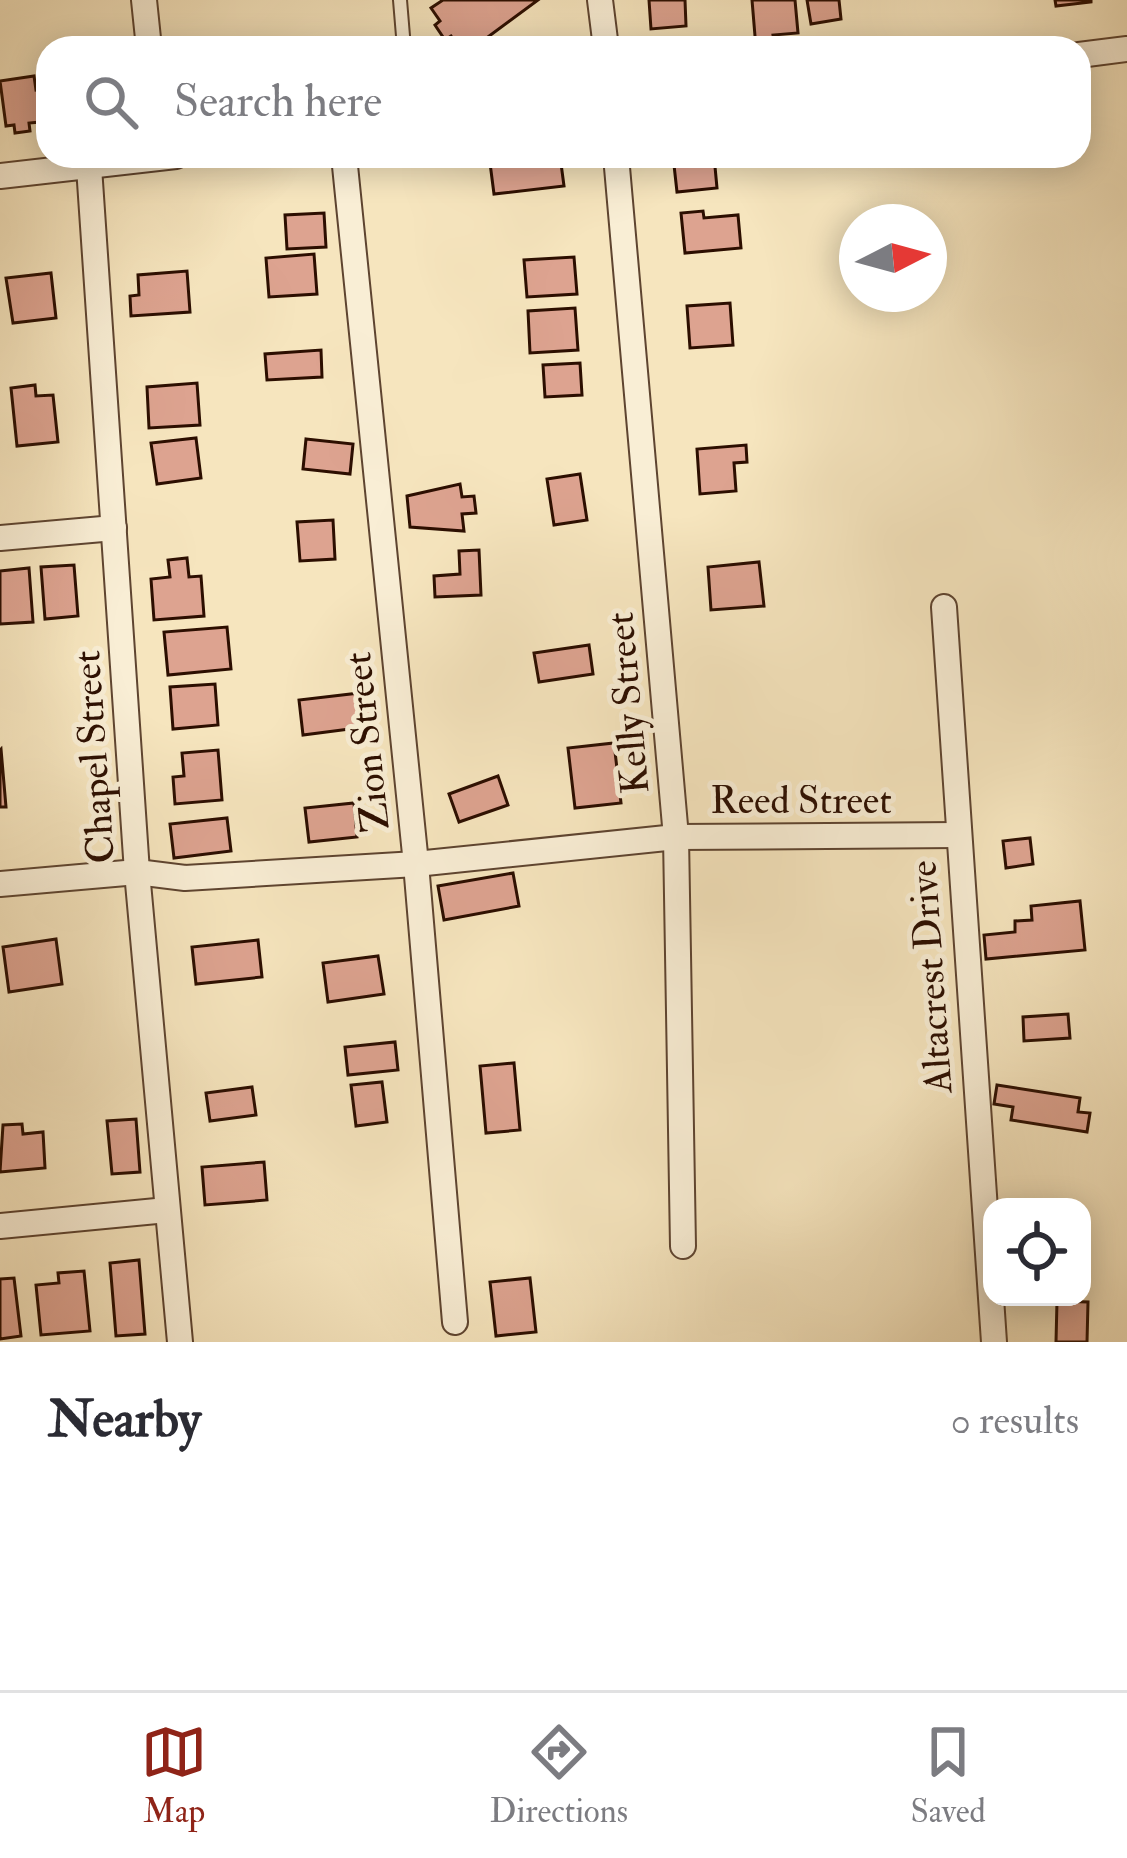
<!DOCTYPE html>
<html lang="en">
<head>
<meta charset="utf-8">
<style>
	body { margin:0; font-family:"IM FELL Double Pica",serif; background:#f7f7f7; color:#2b2b33 }
	.controls { position:absolute; right:36px; bottom:36px; display:grid; overflow:hidden; border-radius:24px; box-shadow:0 6px 30px #0003 }
	.controls button { width:108px; height:108px; display:grid; place-items:center; padding:0; border:0; border-bottom:3px solid #e1e1e2; background:#fff; color:#2b2b33; font:60px sans-serif }
	.compass { position:absolute; left:839px; top:204px; width:108px; height:108px; border-radius:50%; background:#fff; box-shadow:0 6px 30px #0003; rotate:84deg }
	.list { margin:0; padding:0; list-style:none }
	h2 { display:flex; justify-content:space-between; align-items:center; height:156px; margin:0; padding:0 48px; font-size:51px }
	h2 small { font-size:39px; font-weight:400; color:#7c7c81 }
	.icon { flex:none; width:66px; height:66px; fill:none; stroke:currentColor; stroke-width:2; stroke-linecap:round; stroke-linejoin:round }
	.map { position:relative; flex:none; width:1127px; height:1342px; overflow:hidden }
	.search { position:absolute; background:#fff; box-shadow:0 6px 30px #0003; left:36px; right:36px; top:36px; height:132px; display:flex; align-items:center; gap:30px; box-sizing:border-box; padding:0 42px; border-radius:36px; color:#7c7c81; font-size:45px }
	.sheet { height:348px; background:#fff }
	nav { display:flex; justify-content:space-around; align-items:center; box-sizing:border-box; height:168px; border-top:3px solid #e1e1e2; background:#fff; font-size:33px; color:#7c7c81 }
	nav a { display:grid; justify-items:center; gap:6px }
	nav .on { color:#8f2418 }
	.map>svg:first-child { display:block }
	.building { fill:#dda390; stroke:#2c0e00; stroke-width:3 }
	.lines { fill:none; stroke-linecap:round; stroke-linejoin:round }
	.lane-casing { stroke:#5e4430; stroke-width:16 }
	.street-casing { stroke:#5e4430; stroke-width:28 }
	.lane { stroke:#f9eed5; stroke-width:12 }
	.street { stroke:#f9eed5; stroke-width:24 }
	.labels { text-anchor:middle; dominant-baseline:central; stroke-width:10; stroke-linejoin:round; paint-order:stroke }
	.street-label { font-size:39px; fill:#2c0e00; stroke:#f9eed5 }
</style>
</head>
<body>
<div class="map">
<svg width="1127" height="1342" viewBox="0 0 1127 1342">
	<rect width="100%" height="100%" fill="#f6e5be"/>
	<filter id="stains"><feTurbulence type="fractalNoise" baseFrequency=".00167" numOctaves="4"/><feColorMatrix values="0 0 0 0 .2 0 0 0 0 .09 0 0 0 0 .02 0 0 0 .5 -.17"/></filter>
	<radialGradient id="worn" r=".72"><stop offset=".6" stop-color="#630" stop-opacity="0"/><stop offset="1" stop-color="#630" stop-opacity=".3"/></radialGradient>
	<g class="building">
		<polygon points="443,0 538,0 473,48 460,48 451,36 445,40 435,25 440,21 431,8"/>
		<polygon points="649,0 685,0 686,26 651,29"/>
		<polygon points="752,0 795,0 798,33 773,35 775,48 756,48"/>
		<polygon points="807,0 839,0 841,19 811,24"/>
		<polygon points="1055,0 1091,0 1091,2 1056,6"/>
		<polygon points="260,40 261,48 206,48 206,46"/>
		<polygon points="34,76 36,90 44,89 40,122 29,123 30,131 15,133 14,125 6,126 0,81"/>
		<polygon points="507,156 560,156 564,186 494,194 490,163 507,161"/>
		<polygon points="673,156 714,156 717,188 677,192"/>
		<polygon points="703,211 704,218 738,215 741,248 685,253 681,213"/>
		<polygon points="324,213 326,247 287,249 285,215"/>
		<polygon points="314,254 317,294 269,297 266,258"/>
		<polygon points="574,257 577,294 527,297 524,260"/>
		<polygon points="187,271 190,312 131,316 130,296 139,295 138,275"/>
		<polygon points="51,273 56,318 13,323 6,278"/>
		<polygon points="730,303 733,345 690,348 687,306"/>
		<polygon points="575,308 578,350 530,353 528,311"/>
		<polygon points="321,350 322,377 267,380 265,354"/>
		<polygon points="580,363 582,395 545,397 543,365"/>
		<polygon points="197,383 200,425 149,428 147,387"/>
		<polygon points="35,385 36,396 53,395 58,442 17,446 11,388"/>
		<polygon points="196,438 201,478 157,484 151,443"/>
		<polygon points="306,439 353,444 350,474 303,469"/>
		<polygon points="746,445 747,462 734,463 736,491 700,494 697,449"/>
		<polygon points="580,474 587,520 554,525 547,479"/>
		<polygon points="460,484 462,497 474,496 476,513 462,514 464,531 410,527 407,496"/>
		<polygon points="333,520 335,559 300,561 297,522"/>
		<polygon points="479,550 481,595 435,597 434,576 460,574 459,551"/>
		<polygon points="187,558 189,577 201,576 204,616 154,620 151,579 170,577 168,560"/>
		<polygon points="759,562 764,606 711,610 708,567"/>
		<polygon points="74,565 78,616 45,619 41,567"/>
		<polygon points="29,568 33,622 0,624 0,571"/>
		<polygon points="227,627 231,669 168,675 164,632"/>
		<polygon points="589,645 593,674 539,682 534,653"/>
		<polygon points="215,684 218,725 173,729 170,687"/>
		<polygon points="368,692 373,726 303,735 299,700"/>
		<polygon points="614,743 621,803 575,808 568,748"/>
		<polygon points="1,749 6,807 0,807 0,750"/>
		<polygon points="218,750 222,800 175,804 173,777 184,776 182,753"/>
		<polygon points="498,776 508,805 459,822 449,794"/>
		<polygon points="354,803 357,837 309,842 305,808"/>
		<polygon points="227,818 231,851 174,858 170,824"/>
		<polygon points="1030,838 1033,864 1006,868 1003,841"/>
		<polygon points="513,873 519,906 444,920 438,886"/>
		<polygon points="1080,901 1085,950 986,959 984,935 1015,932 1015,921 1032,920 1031,906"/>
		<polygon points="56,939 62,984 9,992 3,947"/>
		<polygon points="258,940 262,977 196,984 192,947"/>
		<polygon points="378,956 384,994 328,1002 323,963"/>
		<polygon points="1068,1014 1070,1038 1024,1041 1023,1017"/>
		<polygon points="395,1042 398,1070 348,1075 345,1047"/>
		<polygon points="514,1063 520,1130 486,1133 480,1066"/>
		<polygon points="382,1082 387,1122 356,1126 351,1085"/>
		<polygon points="997,1085 1080,1098 1078,1112 1090,1113 1087,1132 1011,1120 1013,1107 994,1104"/>
		<polygon points="252,1087 256,1115 210,1121 206,1093"/>
		<polygon points="136,1119 140,1172 112,1174 107,1121"/>
		<polygon points="22,1124 23,1134 43,1132 45,1168 0,1172 3,1125"/>
		<polygon points="264,1162 267,1200 205,1205 202,1167"/>
		<polygon points="139,1260 145,1334 116,1336 110,1263"/>
		<polygon points="84,1271 90,1331 41,1335 36,1285 59,1283 58,1273"/>
		<polygon points="14,1278 21,1336 0,1339 0,1279"/>
		<polygon points="530,1278 536,1332 496,1336 490,1282"/>
		<polygon points="1057,1301 1088,1302 1087,1342 1056,1342"/>
	</g>
	<g class="lines">
		<defs>
			<polyline id="lane" points="400,0 404,48"/>
			<g id="street">
				<polyline points="144,0 149,48"/>
				<polyline points="600,0 606,48"/>
				<polyline points="1079,55 1127,49"/>
				<polyline points="344,156 416,864 455,1322"/>
				<polyline points="616,156 676,837 683,1246"/>
				<polyline points="89,167 137,872 180,1342"/>
				<polyline points="0,176 176,156"/>
				<polyline points="0,538 114,528"/>
				<polyline points="944,607 994,1342"/>
				<polyline points="0,884 137,872 185,878 416,864 676,837 958,835"/>
				<polyline points="0,1226 167,1210"/>
			</g>
		</defs>
		<use href="#lane" class="lane-casing"/>
		<use href="#street" class="street-casing"/>
		<use href="#lane" class="lane"/>
		<use href="#street" class="street"/>
	</g>
	<g class="labels">
		<g class="street-label">
			<text transform="translate(628 703) rotate(-95)">Kelly Street</text>
			<text transform="translate(367 742) rotate(-96)">Zion Street</text>
			<text transform="translate(94 757) rotate(-94)">Chapel Street</text>
			<text x="801" y="800">Reed Street</text>
			<text transform="translate(931 977) rotate(-94)">Altacrest Drive</text>
		</g>
	</g>
	<rect width="100%" height="100%" filter="url(#stains)"/>
	<rect width="100%" height="100%" fill="url(#worn)"/>
</svg>
<div class="controls">
<button><svg class="icon" aria-label="locate" viewBox="0 0 24 24"><circle cx="12" cy="12" r="6"/><path d="M12 2v4M12 18v4M2 12h4M18 12h4"/></svg></button>
</div>
<svg class="compass" viewBox="-18 -18 36 36"><path d="M0-13l5 13h-10z" fill="#e53935"/><path d="M0 13l5-13h-10z" fill="#7c7c81"/></svg>
<div class="search"><svg class="icon" aria-label="search" viewBox="0 0 24 24"><circle cx="10" cy="10" r="6"/><path d="M15 15l6 6"/></svg>Search here</div>
</div>
<section class="sheet">
<h2>Nearby<small>0 results</small></h2>
<ul class="list">
</ul>
</section>
<nav>
<a class="on"><svg class="icon" aria-label="map" viewBox="0 0 24 24"><path d="M3 6l6-2 6 2 6-2v14l-6 2-6-2-6 2zM9 4v14M15 6v14"/></svg>Map</a>
<a><svg class="icon" aria-label="directions" viewBox="0 0 24 24"><path d="M12 3l9 9-9 9-9-9zM9 14v-3h6M13 9l2 2-2 2"/></svg>Directions</a>
<a><svg class="icon" aria-label="saved" viewBox="0 0 24 24"><path d="M7 4h10v16l-5-4-5 4z"/></svg>Saved</a>
</nav>
</body>
</html>
